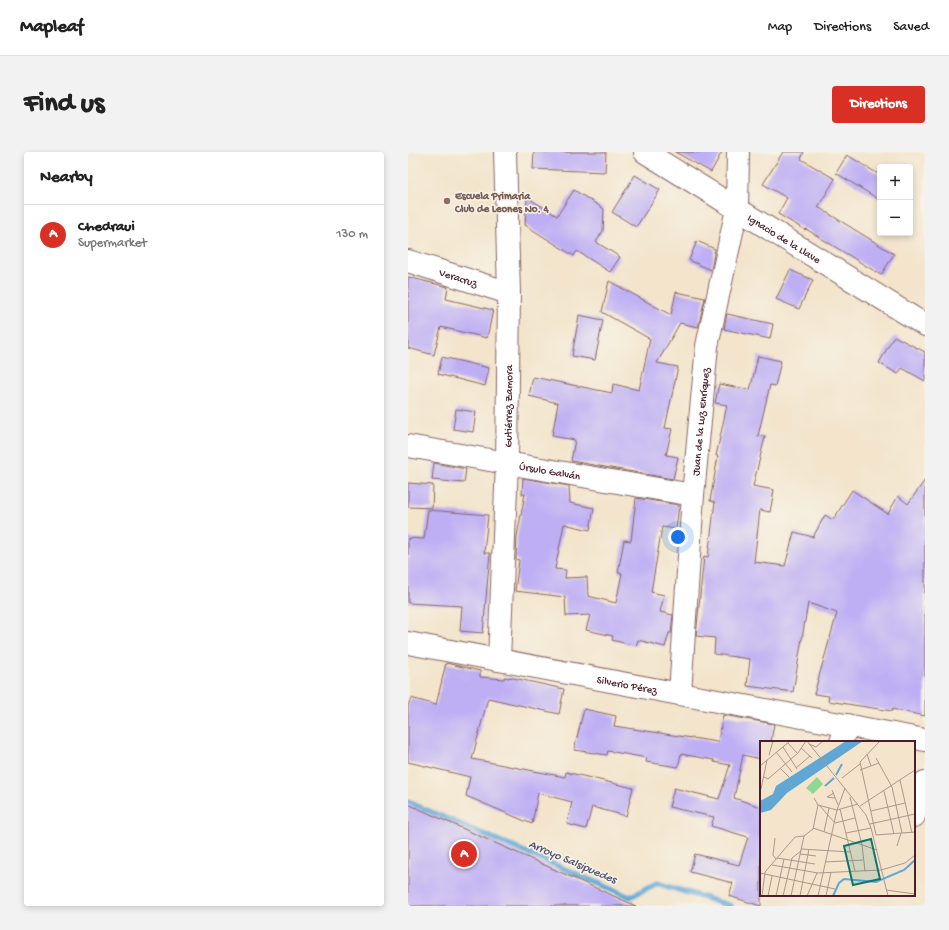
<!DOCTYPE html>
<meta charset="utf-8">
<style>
:root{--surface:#fff;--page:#f2f2f2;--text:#222;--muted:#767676;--line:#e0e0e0;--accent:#d93025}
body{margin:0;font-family:"Gochi Hand",sans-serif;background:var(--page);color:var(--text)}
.controls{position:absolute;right:12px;top:12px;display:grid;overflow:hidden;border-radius:4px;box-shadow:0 2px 6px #0003}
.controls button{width:36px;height:36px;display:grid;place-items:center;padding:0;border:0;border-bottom:1px solid var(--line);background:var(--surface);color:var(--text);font:20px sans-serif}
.you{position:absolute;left:270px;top:385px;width:14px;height:14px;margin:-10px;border:3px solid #fff;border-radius:50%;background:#1a73e8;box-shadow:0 0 0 6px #1a73e833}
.badge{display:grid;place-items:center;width:26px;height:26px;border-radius:50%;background:var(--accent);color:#fff;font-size:13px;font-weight:700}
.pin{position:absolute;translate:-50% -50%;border:2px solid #fff;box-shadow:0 1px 4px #0006}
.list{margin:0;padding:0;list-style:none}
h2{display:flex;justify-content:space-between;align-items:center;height:52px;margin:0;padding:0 16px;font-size:17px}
h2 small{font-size:13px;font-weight:400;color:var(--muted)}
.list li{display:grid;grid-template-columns:26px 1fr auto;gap:12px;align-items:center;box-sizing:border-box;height:60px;padding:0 16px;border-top:1px solid var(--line)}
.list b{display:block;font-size:15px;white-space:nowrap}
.list p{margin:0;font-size:13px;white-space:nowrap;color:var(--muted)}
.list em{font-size:13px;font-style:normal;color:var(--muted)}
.map{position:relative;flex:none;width:517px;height:754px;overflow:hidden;border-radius:4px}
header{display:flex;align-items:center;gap:24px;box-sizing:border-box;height:56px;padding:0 20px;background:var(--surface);border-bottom:1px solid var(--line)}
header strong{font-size:19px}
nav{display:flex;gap:22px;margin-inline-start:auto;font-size:14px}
.intro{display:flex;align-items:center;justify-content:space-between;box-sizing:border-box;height:96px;padding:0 24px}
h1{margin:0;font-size:28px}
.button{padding:10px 18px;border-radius:4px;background:var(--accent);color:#fff;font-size:14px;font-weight:700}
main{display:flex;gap:24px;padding:0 24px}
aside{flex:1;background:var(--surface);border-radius:4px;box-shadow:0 2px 6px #0003}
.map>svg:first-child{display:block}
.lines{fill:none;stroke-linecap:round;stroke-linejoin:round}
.stream{stroke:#60a7d6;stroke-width:5.5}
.building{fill:#beaff4}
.minor-casing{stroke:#856463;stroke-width:24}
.minor{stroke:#fff;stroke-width:22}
.education-dot{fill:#8d6e63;stroke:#f7f3e8;stroke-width:1.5}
.labels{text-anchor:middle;stroke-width:3;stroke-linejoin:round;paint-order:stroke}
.education-label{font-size:11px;font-weight:bold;fill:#785e54;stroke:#f7f3e8;text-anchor:start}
.street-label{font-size:11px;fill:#4a1f2b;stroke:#f7f3e8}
.water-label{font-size:12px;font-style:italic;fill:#53556f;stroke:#f7f3e8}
.inset-river{fill:none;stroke:#60a7d6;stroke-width:2}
.inset-road{fill:none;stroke:#af958b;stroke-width:1}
.view{fill:#0f766e;fill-opacity:0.15;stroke:#0f766e;stroke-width:2}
.inset-edge{fill:none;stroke:#4a1f2b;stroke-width:2}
</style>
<header>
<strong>Mapleaf</strong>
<nav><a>Map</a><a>Directions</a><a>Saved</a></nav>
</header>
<div class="intro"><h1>Find us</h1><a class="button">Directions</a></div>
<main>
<aside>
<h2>Nearby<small></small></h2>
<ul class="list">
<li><span class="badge">A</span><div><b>Chedraui</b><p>Supermarket</p></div><em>130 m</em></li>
</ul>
</aside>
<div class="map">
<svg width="517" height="754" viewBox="0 0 517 754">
<rect width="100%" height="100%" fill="#f7f3e8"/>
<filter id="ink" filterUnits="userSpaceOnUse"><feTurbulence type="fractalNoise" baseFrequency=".025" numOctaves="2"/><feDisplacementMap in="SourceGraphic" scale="8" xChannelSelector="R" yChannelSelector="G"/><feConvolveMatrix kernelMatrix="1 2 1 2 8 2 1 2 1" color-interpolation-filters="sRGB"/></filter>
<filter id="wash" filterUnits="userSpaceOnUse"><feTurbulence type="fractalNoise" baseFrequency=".012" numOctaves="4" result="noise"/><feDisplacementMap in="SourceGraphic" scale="16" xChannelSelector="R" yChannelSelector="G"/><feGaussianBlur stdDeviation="0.9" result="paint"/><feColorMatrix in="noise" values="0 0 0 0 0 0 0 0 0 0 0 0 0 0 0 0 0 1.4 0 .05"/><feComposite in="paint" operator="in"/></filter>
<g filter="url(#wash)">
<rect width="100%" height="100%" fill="#f3e4cb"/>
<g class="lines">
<path class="stream" d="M0 650 222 745 249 731 323 754"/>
</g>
<g id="blocks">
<g class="building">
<path d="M126 0H198L197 20 125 17Z"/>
<path d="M267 0H314L303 20Z"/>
<path d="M375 0H396L393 7 427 27 410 55 486 102 473 123 398 77 397 78 370 62 379 46 355 32Z"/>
<path d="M439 3 472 23V48L428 21Z"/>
<path d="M227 23 252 38 228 75 204 60Z"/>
<path d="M166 38 196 57 195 79 188 90 212 105 202 120 169 99 166 104 117 73 119 45 149 64Z"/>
<path d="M289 89 307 97 303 118 281 108Z"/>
<path d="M382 118 405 128 391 157 368 147Z"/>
<path d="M0 125 40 135 38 147 85 158 79 186 33 175 26 203 0 196Z"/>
<path d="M201 129 263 163 268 140 297 146 290 175 272 171 249 211 270 215 257 276 264 277 258 303 270 305 265 327 163 309 167 288 144 284 150 251 121 244 125 225 204 241 205 232 231 238 242 187 194 160Z"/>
<path d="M319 162 365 172 362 187 316 177Z"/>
<path d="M171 163 195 168 187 208 164 204Z"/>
<path d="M486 184 517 200V229L494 216 490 222 471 211Z"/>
<path d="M350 204 373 209 367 234 362 233 350 284 357 285 345 334 366 338 362 360 352 358 346 410 377 414 386 380 405 385 417 363 425 368 444 338 480 362 490 344 500 352 517 328V564L484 557V559L420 549 421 544 406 542 429 461 400 451 385 540 339 534 342 507 306 502 307 486 288 484 296 404 300 405 307 350 302 349 310 304H308L319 253 307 251 311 232 342 238Z"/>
<path d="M34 205 81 216 77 234 30 222Z"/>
<path d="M48 257 68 260 65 280 45 277Z"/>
<path d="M26 311 58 317 56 331 24 328Z"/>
<path d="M115 326 161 334 162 351 186 356 182 378 156 372 147 417 158 418 157 426 179 425 180 444 208 451 214 421H210L216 388 223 389 228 346 271 353 268 377 254 375 243 440 256 443 252 460 265 463 263 481H261L257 495 230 488 228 494 204 488 205 484 178 478 182 463 158 464 157 445 107 439 111 408 108 407 109 384 117 342H114Z"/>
<path d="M0 331 25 333 24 356 0 355Z"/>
<path d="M20 358 80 363 76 401H82L75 481 52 479 54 454 0 451V386L16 387Z"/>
<path d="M38 511 72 519V525L96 527V525L101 526V525L156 537 151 562 80 546 64 607 157 625 158 620 225 636 218 664 184 655 178 677 159 672 164 650 130 641 124 672 58 644 62 625 0 610V554L3 546 28 553Z"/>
<path d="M176 557 208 564 206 574 310 590 315 563 366 572 363 590H353V607L335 603 326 646 353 655V754L321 744 325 731 282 720 287 702 331 713 340 685 303 674 306 665 261 655 266 636 311 647 322 613 306 610V608L273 602 270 615 238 610 239 606 200 599 199 603 166 598Z"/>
<path d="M0 652 228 754H0Z"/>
</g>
</g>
</g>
<g filter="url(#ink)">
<use href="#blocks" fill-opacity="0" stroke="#856463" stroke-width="1"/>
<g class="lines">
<g class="minor-casing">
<g id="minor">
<path id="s1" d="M237 0 517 173"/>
<path id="s2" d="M0 109 101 141"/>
<path id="s3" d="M0 294 285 343"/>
<path id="s4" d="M0 491 517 588"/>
<path id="s5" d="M91 508 99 311 101 141 97 0"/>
<path id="s6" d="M272 542 285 343 299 194 329 57 330 0"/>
<path d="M433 590 439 573"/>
<path d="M506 664 517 630"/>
</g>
</g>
<use href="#minor" class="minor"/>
</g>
</g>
<circle class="education-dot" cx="39" cy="49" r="4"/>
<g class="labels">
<g class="education-label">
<text x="47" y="47">Escuela Primaria<tspan x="47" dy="13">Club de Leones No. 4</tspan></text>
</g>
<g class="street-label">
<text dy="4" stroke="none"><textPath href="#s1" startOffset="164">Ignacio de la Llave</textPath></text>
<text dy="4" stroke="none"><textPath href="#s2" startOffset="53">Veracruz</textPath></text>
<text dy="4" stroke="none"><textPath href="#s5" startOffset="254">Gutiérrez Zamora</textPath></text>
<text dy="4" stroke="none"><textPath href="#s6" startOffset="273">Juan de la Luz Enríquez</textPath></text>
<text dy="4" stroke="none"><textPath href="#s3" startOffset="144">Úrsulo Galván</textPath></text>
<text dy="4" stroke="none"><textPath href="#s4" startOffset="223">Silverio Pérez</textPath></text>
</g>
<g class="water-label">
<text transform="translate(165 709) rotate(23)" y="4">Arroyo Salsipuedes</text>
</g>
</g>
<g transform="translate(352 589)">
<rect width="155" height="155" fill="#f3e4cb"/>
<path d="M57 36 63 43 53 53 46 47Z" fill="#8fd792"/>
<path d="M86 0H103L27 52 11 69 0 72V60L13 53 16 45Z" fill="#60a7d6"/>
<path class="inset-river" d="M76 34 82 23M65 45 74 37M73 155 79 142 84 138 116 141 144 129 155 119"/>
<path class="inset-road" d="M47 0 106 74 111 87 128 155M120 0 100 21 116 94 155 91M28 2 37 12M49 3 56 6 63 0M23 6 37 28M41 7 52 17M16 11 32 31M107 13 111 25M9 14 13 0M116 17 132 46 142 92M0 25 30 0M20 27 29 36M36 27 50 15M100 29 119 22M4 36 8 38 38 12 46 0M82 37 100 23M140 39 152 92M1 48 7 19M72 49 78 64M124 50 134 93M74 52 67 56 75 57M90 56 102 104 105 130M58 64 77 69 98 63M60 65 74 81M100 65 155 29M80 68 95 130M111 70 145 62M75 82 95 77M110 83 155 73M53 87 117 109M64 91 69 67M86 92 111 87M15 97 13 114 16 118M137 105 141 92M41 108 91 111M40 113 56 115M17 117 55 123M65 121 103 119M12 124 58 132 121 129 145 122 155 114M0 132 75 148M126 149 155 153M2 155 5 131 35 96 44 95 53 88 58 64 54 57M8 155 12 135M16 155 24 118M23 155 32 117 41 110M31 155 44 95M40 155 49 108M47 155 57 132M58 155 77 69 85 47M66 155 71 131"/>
<path class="view" d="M111 98 120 138 93 144 84 105Z"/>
<rect width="155" height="155" class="inset-edge"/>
</g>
</svg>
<div class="controls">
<button>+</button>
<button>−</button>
</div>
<div class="you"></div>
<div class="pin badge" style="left:56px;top:702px">A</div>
</div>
</main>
